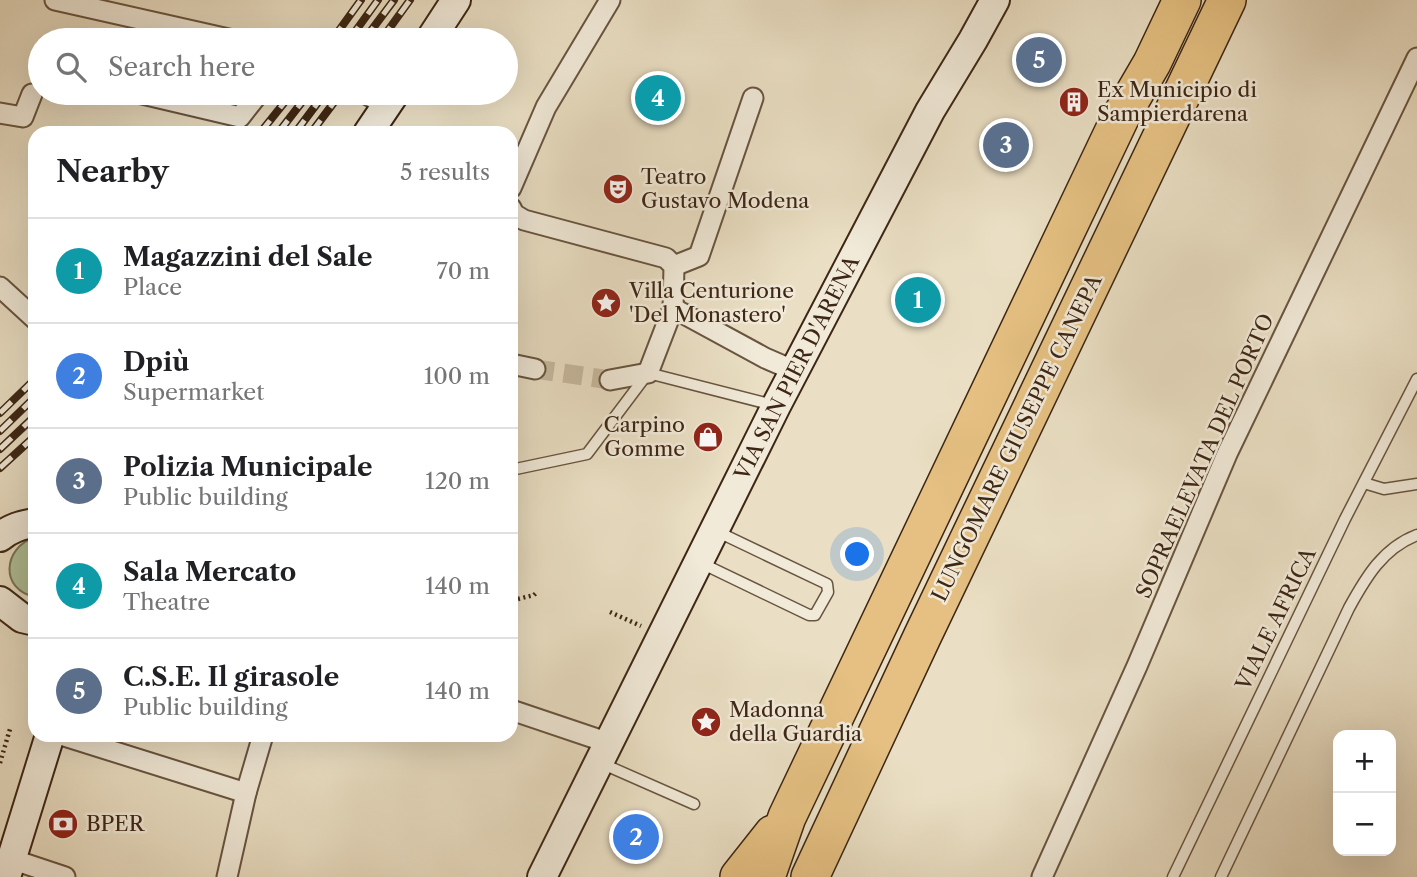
<!DOCTYPE html>
<meta charset="utf-8">
<style>
:root{--surface:#fff;--page:#f2f2f2;--text:#202124;--muted:#757577;--line:#e0e0e0;--accent:#8f2418}
body{margin:0;font-family:"Libre Caslon Text",serif;background:var(--page);color:var(--text)}
.controls{position:absolute;right:21px;bottom:21px;display:grid;overflow:hidden;border-radius:14px;box-shadow:0 7px 28px #0002}
.controls button{width:63px;height:63px;display:grid;place-items:center;padding:0;border:0;border-bottom:2px solid var(--line);background:var(--surface);color:var(--text);font:35px sans-serif}
.you{position:absolute;left:858px;top:555px;width:24px;height:24px;margin:-18px;border:5px solid #fff;border-radius:50%;background:#1a73e8;box-shadow:0 0 0 10px #1a73e833}
.badge{display:grid;place-items:center;width:46px;height:46px;border-radius:50%;background:var(--accent);color:#fff;font-size:23px;font-weight:700}
.pin{position:absolute;translate:-50% -50%;border:4px solid #fff;box-shadow:0 2px 7px #0006}
.list{margin:0;padding:0;list-style:none}
h2{display:flex;justify-content:space-between;align-items:center;height:91px;margin:0;padding:0 28px;font-size:30px}
h2 small{font-size:23px;font-weight:400;color:var(--muted)}
.list li{display:grid;grid-template-columns:46px 1fr auto;gap:21px;align-items:center;box-sizing:border-box;height:105px;padding:0 28px;border-top:2px solid var(--line)}
.list b{display:block;font-size:26px;white-space:nowrap}
.list p{margin:0;font-size:23px;white-space:nowrap;color:var(--muted)}
.list em{font-size:23px;font-style:normal;color:var(--muted)}
.icon{flex:none;width:38px;height:38px;fill:none;stroke:currentColor;stroke-width:2;stroke-linecap:round;stroke-linejoin:round}
.map{position:relative;flex:none;width:1417px;height:877px;overflow:hidden}
.search{position:absolute;background:var(--surface);box-shadow:0 7px 28px #0002;left:28px;top:28px;width:490px;height:77px;display:flex;align-items:center;gap:18px;box-sizing:border-box;padding:0 24px;border-radius:38px;color:var(--muted);font-size:26px}
.panel{position:absolute;background:var(--surface);box-shadow:0 7px 28px #0002;left:28px;top:126px;width:490px;height:616px;border-radius:21px}
.map>svg:first-child{display:block}
.green{fill:#b1c399;stroke:#777456;stroke-width:2}
.lines{fill:none;stroke-linecap:round;stroke-linejoin:round}
.street-tunnel{stroke:#c7baa1;stroke-width:19;stroke-dasharray:19 10;stroke-linecap:butt}
.lane-casing{stroke:#685440;stroke-width:13}
.street-casing{stroke:#685440;stroke-width:23}
.secondary-casing{stroke:#3d2614;stroke-width:32}
.highway-casing{stroke:#3d2614;stroke-width:40}
.path{stroke:#3d2614;stroke-width:4.5;stroke-dasharray:2 3.5;stroke-linecap:butt}
.lane{stroke:#f1ead9;stroke-width:10}
.street{stroke:#f1ead9;stroke-width:19}
.secondary{stroke:#f1ead9;stroke-width:28}
.highway{stroke:#e5c082;stroke-width:37}
.rail-casing{stroke:#3d2614;stroke-width:8}
.rail{stroke:#f1ead9;stroke-width:5;stroke-dasharray:16;stroke-linecap:butt}
.labels{text-anchor:middle;stroke-width:5;stroke-linejoin:round;paint-order:stroke}
.poi-label{font-size:21px;fill:#3d2614;stroke:#f1ead9;text-anchor:start}
.street-label{font-size:21px;fill:#3d2614;stroke:#f1ead9}
</style>
<div class="map">
<svg width="1417" height="877" viewBox="0 0 1417 877">
<rect width="100%" height="100%" fill="#eadfc4"/>
<filter id="stains"><feTurbulence type="fractalNoise" baseFrequency=".00286" numOctaves="4"/><feColorMatrix values="0 0 0 0 .2 0 0 0 0 .09 0 0 0 0 .02 0 0 0 .5 -.17"/></filter>
<radialGradient id="worn" r=".72"><stop offset=".6" stop-color="#630" stop-opacity="0"/><stop offset="1" stop-color="#630" stop-opacity=".3"/></radialGradient>
<path class="green" d="M35 537V597C0 590 2 548 35 537Z"/>
<g class="lines">
<path class="street-tunnel" d="M535 369 610 380"/>
<g class="lane-casing">
<g id="lane">
<path d="M511 470 587 454 648 373 773 405"/>
<path d="M1364 483 1384 489 1417 484"/>
<path d="M701 563 809 615H815L828 592 827 584 716 531"/>
<path d="M603 764 694 804"/>
<path d="M1173 877 1345 519 1417 379"/>
<path d="M1221 877 1349 608C1366 577 1383 548 1417 535"/>
</g>
</g>
<g class="street-casing">
<g id="street">
<path d="M55 0 233 40"/>
<path d="M138 93 240 117 259 93"/>
<path d="M364 93 386 105"/>
<path d="M0 113 23 117 32 94"/>
<path d="M511 188 546 107 610 0"/>
<path d="M511 208 514 214 524 220 666 258 674 266 673 308 648 373 610 380"/>
<path d="M674 266 699 256 753 98"/>
<path d="M0 287 35 319"/>
<path d="M673 308 765 358 795 371"/>
<path d="M511 364 535 369"/>
<path d="M511 710 609 743"/>
<path d="M61 735 246 793"/>
<path d="M11 859 65 877"/>
<path d="M227 877 246 793 263 735"/>
<path d="M1042 877 1137 666 1227 454 1417 58"/>
</g>
</g>
<g class="secondary-casing">
<g id="secondary">
<path d="M430 40 456 0"/>
<path d="M368 133 395 93"/>
<path d="M0 537C11 528 21 525 35 523"/>
<path d="M0 601 22 618 35 621"/>
<path d="M6 877 50 735"/>
<path d="M542 877 776 406 930 111 973 40 995 0"/>
</g>
</g>
<g class="highway-casing">
<g id="highway">
<path d="M739 877 773 834"/>
<path d="M766 877 787 817 1120 118 1152 63 1182 0"/>
<path d="M810 877 922 637 1227 0"/>
</g>
</g>
<g class="path">
<path d="M518 599 534 595 536 593"/>
<path d="M610 612 641 626"/>
<path d="M0 763 10 729"/>
</g>
<use href="#lane" class="lane"/>
<use href="#street" class="street"/>
<use href="#secondary" class="secondary"/>
<use href="#highway" class="highway"/>
<g class="rail-casing">
<g id="rail">
<path d="M332 40 361 0"/>
<path d="M349 40 378 0"/>
<path d="M364 40 394 0"/>
<path d="M381 40 410 0"/>
<path d="M260 133 292 93"/>
<path d="M278 133 309 93"/>
<path d="M295 133 325 93"/>
<path d="M311 133 341 93"/>
<path d="M0 413 35 379"/>
<path d="M0 431 35 397"/>
<path d="M0 449 35 416"/>
<path d="M0 468 35 436"/>
</g>
</g>
<use href="#rail" class="rail"/>
</g>
<defs>
<g id="building-disc" transform="scale(1.575)"><circle r="9.5" fill="#8f2418" stroke="#f1ead9"/><path d="M-4-6H4V6H1V3H-1V6H-4ZM-2.5-4.3h1.7v1.8h-1.7ZM.8-4.3h1.7v1.8H.8ZM-2.5-1h1.7V.8h-1.7ZM.8-1h1.7V.8H.8Z" fill="#fff"/></g>
<g id="theatre-disc" transform="scale(1.575)"><circle r="9.5" fill="#8f2418" stroke="#f1ead9"/><path d="M-5-5.5Q0-4 5-5.5V0Q5 5 0 6Q-5 5-5 0ZM-3.3-2.5H-1v1.5H-3.3ZM1-2.5H3.3v1.5H1ZM-2.8 1Q0 5.5 2.8 1Z" fill="#fff"/></g>
<g id="sight-disc" transform="scale(1.575)"><circle r="9.5" fill="#8f2418" stroke="#f1ead9"/><path d="M0-6L1.8-2.2L6-1.7L2.9 1.2L3.7 5.4L0 3.3L-3.7 5.4L-2.9 1.2L-6-1.7L-1.8-2.2Z" fill="#fff"/></g>
<g id="shop-disc" transform="scale(1.575)"><circle r="9.5" fill="#8f2418" stroke="#f1ead9"/><path d="M-5-2.5h2.3a2.7 3.5 0 0 1 5.4 0H5L5.5 6h-11ZM-1.5-2.5h3a1.5 2.3 0 0 0-3 0Z" fill="#fff"/></g>
<g id="bank-disc" transform="scale(1.575)"><circle r="9.5" fill="#8f2418" stroke="#f1ead9"/><path d="M-6-4H6V4H-6ZM0-2.3a2.3 2.3 0 1 0 0 4.6a2.3 2.3 0 1 0 0-4.6Z" fill="#fff"/></g>
</defs>
<g fill-rule="evenodd">
<use href="#building-disc" x="1074" y="102"/>
<use href="#theatre-disc" x="618" y="189"/>
<use href="#sight-disc" x="606" y="303"/>
<use href="#shop-disc" x="708" y="437"/>
<use href="#sight-disc" x="706" y="722"/>
<use href="#bank-disc" x="63" y="824"/>
</g>
<g class="labels">
<g class="poi-label">
<text x="1097" y="97">Ex Municipio di<tspan x="1097" dy="24">Sampierdarena</tspan></text>
<text x="641" y="184">Teatro<tspan x="641" dy="24">Gustavo Modena</tspan></text>
<text x="629" y="298">Villa Centurione<tspan x="629" dy="24">'Del Monastero'</tspan></text>
<text x="685" y="432" text-anchor="end">Carpino<tspan x="685" dy="24">Gomme</tspan></text>
<text x="729" y="717">Madonna<tspan x="729" dy="24">della Guardia</tspan></text>
<text x="86" y="831">BPER</text>
</g>
<g class="street-label">
<text transform="translate(797 368) rotate(-63)" y="7">VIA SAN PIER D'ARENA</text>
<text transform="translate(1017 438) rotate(-64)" y="7">LUNGOMARE GIUSEPPE CANEPA</text>
<text transform="translate(1205 456) rotate(-66)" y="7">SOPRAELEVATA DEL PORTO</text>
<text transform="translate(1276 619) rotate(-64)" y="7">VIALE AFRICA</text>
</g>
</g>
<rect width="100%" height="100%" filter="url(#stains)"/>
<rect width="100%" height="100%" fill="url(#worn)"/>
</svg>
<div class="controls">
<button>+</button>
<button>−</button>
</div>
<div class="you"></div>
<div class="pin badge" style="left:918px;top:300px;background:#0f9aa8">1</div>
<div class="pin badge" style="left:636px;top:837px;background:#3f7fe0">2</div>
<div class="pin badge" style="left:1006px;top:145px;background:#5c6f8a">3</div>
<div class="pin badge" style="left:658px;top:98px;background:#0f9aa8">4</div>
<div class="pin badge" style="left:1039px;top:60px;background:#5c6f8a">5</div>
<div class="search"><svg class="icon" aria-label="search" viewBox="0 0 24 24"><circle cx="10" cy="10" r="6"/><path d="M15 15l6 6"/></svg>Search here</div>
<section class="panel">
<h2>Nearby<small>5 results</small></h2>
<ul class="list">
<li><span class="badge" style="background:#0f9aa8">1</span><div><b>Magazzini del Sale</b><p>Place</p></div><em>70 m</em></li>
<li><span class="badge" style="background:#3f7fe0">2</span><div><b>Dpiù</b><p>Supermarket</p></div><em>100 m</em></li>
<li><span class="badge" style="background:#5c6f8a">3</span><div><b>Polizia Municipale</b><p>Public building</p></div><em>120 m</em></li>
<li><span class="badge" style="background:#0f9aa8">4</span><div><b>Sala Mercato</b><p>Theatre</p></div><em>140 m</em></li>
<li><span class="badge" style="background:#5c6f8a">5</span><div><b>C.S.E. Il girasole</b><p>Public building</p></div><em>140 m</em></li>
</ul>
</section>
</div>
